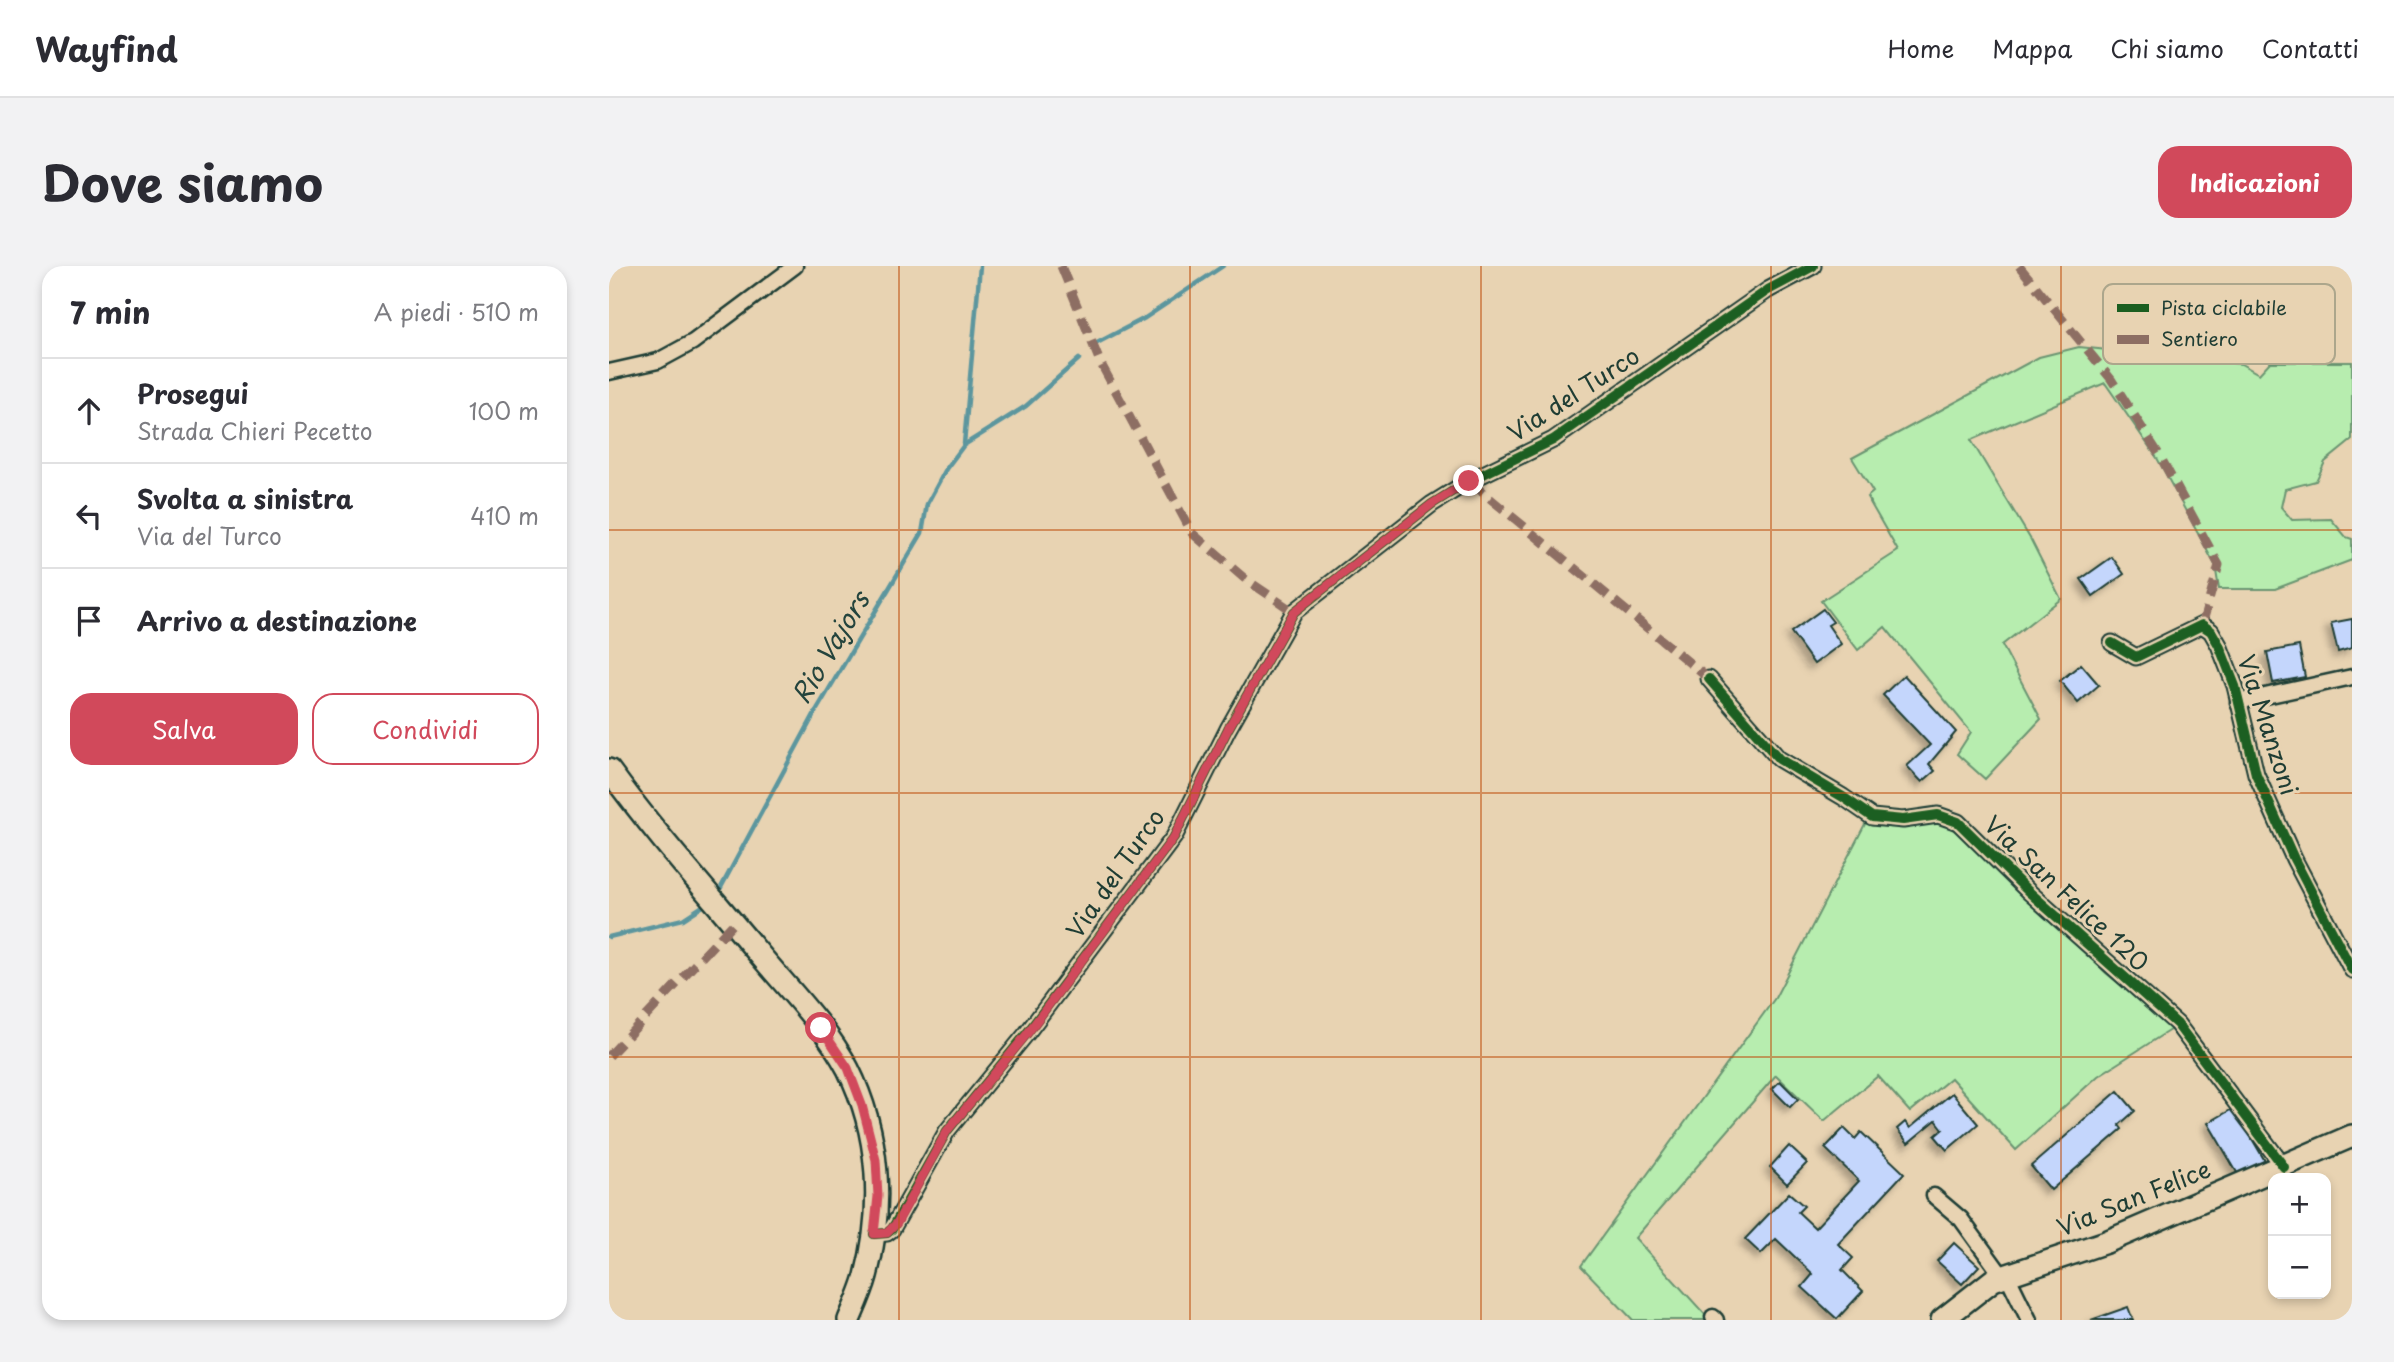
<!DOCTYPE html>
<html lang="it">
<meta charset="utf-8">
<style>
:root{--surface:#fff;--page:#f2f2f3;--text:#2b2b33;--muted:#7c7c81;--line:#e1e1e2;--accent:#d1495b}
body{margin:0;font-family:"Playpen Sans",sans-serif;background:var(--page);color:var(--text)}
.controls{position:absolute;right:21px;bottom:21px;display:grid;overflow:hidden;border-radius:14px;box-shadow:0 4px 10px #0003}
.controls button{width:63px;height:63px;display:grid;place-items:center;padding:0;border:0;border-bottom:2px solid var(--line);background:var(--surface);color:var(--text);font:35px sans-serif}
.stop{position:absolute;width:21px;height:21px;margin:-16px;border:5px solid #d1495b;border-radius:50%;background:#fff}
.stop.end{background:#d1495b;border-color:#fff;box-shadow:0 2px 7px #0008}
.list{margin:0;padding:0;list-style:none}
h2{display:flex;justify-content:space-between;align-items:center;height:91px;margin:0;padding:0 28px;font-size:30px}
h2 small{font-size:23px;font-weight:400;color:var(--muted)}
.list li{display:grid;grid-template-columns:46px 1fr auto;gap:21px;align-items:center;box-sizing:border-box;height:105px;padding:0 28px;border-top:2px solid var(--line)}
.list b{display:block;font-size:26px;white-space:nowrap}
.list p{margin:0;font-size:23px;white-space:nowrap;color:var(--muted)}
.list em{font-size:23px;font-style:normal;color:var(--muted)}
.actions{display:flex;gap:14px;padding:21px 28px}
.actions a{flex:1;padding:16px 0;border:2px solid var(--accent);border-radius:21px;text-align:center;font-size:24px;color:var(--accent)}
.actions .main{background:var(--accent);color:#fff}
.icon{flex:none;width:38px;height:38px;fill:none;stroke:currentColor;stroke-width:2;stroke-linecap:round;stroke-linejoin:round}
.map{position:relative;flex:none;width:1743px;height:1054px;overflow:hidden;border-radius:21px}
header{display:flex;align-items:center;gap:42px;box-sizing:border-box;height:98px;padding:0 35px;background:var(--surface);border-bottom:2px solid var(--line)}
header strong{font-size:33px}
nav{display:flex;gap:38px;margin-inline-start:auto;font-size:24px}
.intro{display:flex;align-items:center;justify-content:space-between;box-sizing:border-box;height:168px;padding:0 42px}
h1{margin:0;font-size:49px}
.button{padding:18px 32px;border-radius:21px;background:var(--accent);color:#fff;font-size:24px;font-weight:700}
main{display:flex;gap:42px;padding:0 42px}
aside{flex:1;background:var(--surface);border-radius:21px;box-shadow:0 4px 10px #0003}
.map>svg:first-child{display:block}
.green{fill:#b7edaf;stroke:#6b9572;stroke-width:2}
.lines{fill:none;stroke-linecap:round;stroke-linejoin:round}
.stream{stroke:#5c969e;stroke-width:4.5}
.building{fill:#c4d6fc;stroke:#1f3d34;stroke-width:2;filter:url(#shadow)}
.street-casing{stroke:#1f3d34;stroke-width:19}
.secondary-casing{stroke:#1f3d34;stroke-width:26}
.street{stroke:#e8d3b2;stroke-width:14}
.secondary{stroke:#e8d3b2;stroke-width:21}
.quiet{stroke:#8d6e63;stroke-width:9;stroke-dasharray:18 9;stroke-linecap:butt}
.cycleway-casing{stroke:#e8d3b2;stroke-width:15}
.cycleway{stroke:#1b5e20;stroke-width:10}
.route{stroke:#d1495b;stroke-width:9}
.grid{fill:none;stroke:#c05314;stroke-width:2;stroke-opacity:0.55}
.labels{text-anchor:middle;stroke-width:6;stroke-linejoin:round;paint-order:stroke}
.street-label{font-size:24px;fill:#1f3d34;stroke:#e8d3b2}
.water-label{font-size:26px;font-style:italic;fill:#24443d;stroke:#e8d3b2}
.key{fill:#e8d3b2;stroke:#aca68c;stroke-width:2}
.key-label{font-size:19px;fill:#1f3d34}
</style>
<header>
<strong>Wayfind</strong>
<nav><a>Home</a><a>Mappa</a><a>Chi siamo</a><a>Contatti</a></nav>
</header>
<div class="intro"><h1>Dove siamo</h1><a class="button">Indicazioni</a></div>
<main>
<aside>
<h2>7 min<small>A piedi · 510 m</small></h2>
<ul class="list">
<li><svg class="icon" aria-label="ahead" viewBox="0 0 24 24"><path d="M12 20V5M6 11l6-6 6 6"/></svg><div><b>Prosegui</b><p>Strada Chieri Pecetto</p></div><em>100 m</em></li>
<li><svg class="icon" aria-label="left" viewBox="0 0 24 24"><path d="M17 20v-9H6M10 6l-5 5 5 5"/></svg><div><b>Svolta a sinistra</b><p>Via del Turco</p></div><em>410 m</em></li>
<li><svg class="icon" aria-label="arrive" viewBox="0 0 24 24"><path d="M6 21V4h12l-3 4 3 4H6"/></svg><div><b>Arrivo a destinazione</b></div></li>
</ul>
<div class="actions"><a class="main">Salva</a><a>Condividi</a></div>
</aside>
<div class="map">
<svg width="1743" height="1054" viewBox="0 0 1743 1054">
<defs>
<filter id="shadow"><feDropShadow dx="-5" dy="5" stdDeviation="3.5" flood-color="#0004"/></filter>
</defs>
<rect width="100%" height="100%" fill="#e8d3b2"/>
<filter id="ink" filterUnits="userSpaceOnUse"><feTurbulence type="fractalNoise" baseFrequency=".0143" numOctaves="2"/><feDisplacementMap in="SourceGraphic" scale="14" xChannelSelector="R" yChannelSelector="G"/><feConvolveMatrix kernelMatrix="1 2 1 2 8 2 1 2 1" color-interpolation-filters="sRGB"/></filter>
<g filter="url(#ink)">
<g class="green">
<path d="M1470 81 1632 98 1650 108 1661 96H1743V174L1716 196 1707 215 1676 223 1672 241 1683 254 1722 253 1737 271 1743 273V294L1666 323H1610L1606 299 1548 192 1496 117 1362 174 1422 274 1452 333 1393 379 1432 453 1376 513 1348 488 1362 466 1276 361 1249 384 1212 335 1289 285 1258 231 1264 226 1243 192 1430 91Z"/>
<path d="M1330 555 1348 566 1497 707 1564 762 1489 810 1407 884 1342 812 1301 846 1269 810 1215 855 1167 809 1026 972 1101 1054H1024L972 1000 1166 732 1257 556 1288 561Z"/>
</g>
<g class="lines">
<g class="stream">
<path d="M488 77 536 52 614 0"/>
<path d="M355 178 371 0"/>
<path d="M109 627 207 445 313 267 318 238 337 203 355 179 417 140 470 93"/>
<path d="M0 671 74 653 100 636"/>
</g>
</g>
<g class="building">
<path d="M1503 291 1515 308 1484 330 1472 313Z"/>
<path d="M1214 343 1224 356 1219 359 1232 378 1205 398 1182 366Z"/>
<path d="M1743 353V382L1729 386 1722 357Z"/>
<path d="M1690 380 1696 411 1664 417 1658 386Z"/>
<path d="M1472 398 1490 419 1469 437 1451 415Z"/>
<path d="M1295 409 1347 466 1320 498 1326 505 1313 516 1298 500 1321 479 1274 429Z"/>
<path d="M1171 815 1189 833 1181 841 1163 823Z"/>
<path d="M1509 825 1526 845 1510 859 1513 863 1442 924 1422 900Z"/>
<path d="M1343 827 1369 858 1338 884 1326 870 1334 863 1327 854 1299 877 1288 863 1296 856 1301 862Z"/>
<path d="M1625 842 1656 895 1630 910 1599 857Z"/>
<path d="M1235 862 1246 873 1252 866 1295 907 1229 978 1244 992 1233 1004 1254 1025 1228 1053 1193 1021 1204 1008 1167 973 1152 988 1136 973 1180 927 1195 940 1189 946 1206 962 1250 915 1216 882Z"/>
<path d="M1180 880 1198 897 1178 918 1161 901Z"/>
<path d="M1345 977 1370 1000 1353 1018 1328 995Z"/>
<path d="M1519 1041 1524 1054H1482Z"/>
</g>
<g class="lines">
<g class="street-casing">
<g id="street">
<path d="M0 106 49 95 84 76 186 0"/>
<path d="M1503 377 1527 391 1593 359 1602 365 1610 379 1626 420 1647 508 1685 593 1743 704"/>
<path d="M1100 413 1170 493 1234 531 1263 551 1294 554 1329 549 1349 556 1419 625 1568 758 1675 901"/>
<path d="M1629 436 1743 411"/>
<path d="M1325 930 1352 953 1394 1011"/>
<path d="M265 968 278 967 283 963 338 865 418 767 565 571 619 463 685 346 823 238 860 215 944 174 1159 24 1204 0"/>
<path d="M1398 1009 1420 1054"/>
<path d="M1104 1051 1107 1054"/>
</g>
</g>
<g class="secondary-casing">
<g id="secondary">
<path d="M0 504C47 569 100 628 151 689 181 725 217 761 239 803 271 867 275 941 257 1010 253 1025 246 1040 240 1054"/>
<path d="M1333 1054 1384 1014 1497 976 1743 870"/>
</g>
</g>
<use href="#street" class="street"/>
<use href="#secondary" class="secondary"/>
<g class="quiet">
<path d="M452 0 491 96 583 267 635 312 685 346"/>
<path d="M1410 0 1502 113 1551 190 1610 299 1593 359"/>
<path d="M860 215 1100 413"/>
<path d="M0 790 124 658"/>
</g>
<g class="cycleway-casing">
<g id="cycleway">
<path d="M1503 377 1527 391 1593 359 1602 365 1610 379 1626 420 1647 508 1685 593 1743 704"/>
<path d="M1100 413 1170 493 1234 531 1263 551 1294 554 1329 549 1349 556 1419 625 1568 758 1675 901"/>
<path d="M265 968 278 967 283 963 338 865 418 767 565 571 619 463 685 346 823 238 860 215 944 174 1159 24 1204 0"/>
</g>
</g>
<use href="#cycleway" class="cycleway"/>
</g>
</g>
<g class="lines" filter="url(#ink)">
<path class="route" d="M212 762 239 802 253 839 267 894 269 930 265 968 278 967 288 957 338 865 418 768 565 571 619 463 685 346 823 238 860 215"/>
</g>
<path class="grid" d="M290 0V1054M581 0V1054M872 0V1054M1162 0V1054M1452 0V1054M0 264H1743M0 527H1743M0 791H1743"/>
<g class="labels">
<g class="street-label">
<text transform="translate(965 129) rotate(-33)" y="8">Via del Turco</text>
<text transform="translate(1658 459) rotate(72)" y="8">Via Manzoni</text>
<text transform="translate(507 608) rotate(-55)" y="8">Via del Turco</text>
<text transform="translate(1457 628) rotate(43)" y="8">Via San Felice 120</text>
<text transform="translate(1525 933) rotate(-22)" y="8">Via San Felice</text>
</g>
<g class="water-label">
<text transform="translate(222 382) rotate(-59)" y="9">Rio Vajors</text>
</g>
</g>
<rect x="1494" y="18" width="232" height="80" rx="10" class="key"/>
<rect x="1508" y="38" width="32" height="8" fill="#1b5e20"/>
<rect x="1508" y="69" width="32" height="9" fill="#8d6e63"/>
<g class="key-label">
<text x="1552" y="49">Pista ciclabile</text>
<text x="1552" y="80">Sentiero</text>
</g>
</svg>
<div class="controls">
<button>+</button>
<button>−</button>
</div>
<div class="stop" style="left:212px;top:762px"></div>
<div class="stop end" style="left:860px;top:215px"></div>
</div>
</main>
